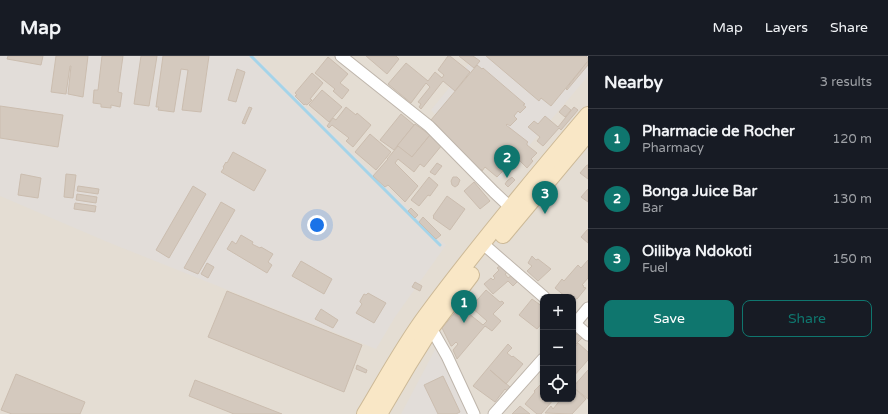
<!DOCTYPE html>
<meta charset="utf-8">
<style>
:root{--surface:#171b24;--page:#242831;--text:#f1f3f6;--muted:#9ea1a6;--line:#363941;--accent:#0f766e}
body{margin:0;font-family:"Varela Round",sans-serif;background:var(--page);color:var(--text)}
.controls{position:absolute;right:12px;bottom:12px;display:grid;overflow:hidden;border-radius:8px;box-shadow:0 1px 3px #0004}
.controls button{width:36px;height:36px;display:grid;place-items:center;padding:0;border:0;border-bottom:1px solid var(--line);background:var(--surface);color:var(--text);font:20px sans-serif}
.you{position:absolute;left:317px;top:169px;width:14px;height:14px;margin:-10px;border:3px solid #fff;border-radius:50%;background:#1a73e8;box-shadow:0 0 0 6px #1a73e833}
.badge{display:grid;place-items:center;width:26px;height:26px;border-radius:50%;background:var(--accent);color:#fff;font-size:13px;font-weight:700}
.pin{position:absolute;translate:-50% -33px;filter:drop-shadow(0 1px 2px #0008)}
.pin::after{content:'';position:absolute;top:21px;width:14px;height:12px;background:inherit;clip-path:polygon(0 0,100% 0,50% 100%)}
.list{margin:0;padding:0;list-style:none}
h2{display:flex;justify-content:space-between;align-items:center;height:52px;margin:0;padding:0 16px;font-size:17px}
h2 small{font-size:13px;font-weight:400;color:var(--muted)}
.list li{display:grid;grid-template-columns:26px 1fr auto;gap:12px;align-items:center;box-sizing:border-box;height:60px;padding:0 16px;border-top:1px solid var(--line)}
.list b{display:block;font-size:15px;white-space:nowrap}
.list p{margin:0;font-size:13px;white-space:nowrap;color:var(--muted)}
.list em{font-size:13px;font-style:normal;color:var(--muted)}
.actions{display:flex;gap:8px;padding:12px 16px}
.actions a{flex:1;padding:9px 0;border:1px solid var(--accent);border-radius:8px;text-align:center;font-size:14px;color:var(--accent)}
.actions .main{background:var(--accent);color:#fff}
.icon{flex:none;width:22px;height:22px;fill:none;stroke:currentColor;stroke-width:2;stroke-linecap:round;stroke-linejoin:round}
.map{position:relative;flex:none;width:588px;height:358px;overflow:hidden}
header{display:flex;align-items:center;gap:24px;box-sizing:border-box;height:56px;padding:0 20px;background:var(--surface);border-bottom:1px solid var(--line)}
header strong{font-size:19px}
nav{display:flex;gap:22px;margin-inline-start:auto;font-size:14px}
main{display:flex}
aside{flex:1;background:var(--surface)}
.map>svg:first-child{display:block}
.residential{fill:#e4ddd3;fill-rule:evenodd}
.industrial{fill:#e2ddd9}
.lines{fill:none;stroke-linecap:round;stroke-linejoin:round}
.stream{stroke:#a5d4e9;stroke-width:3}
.building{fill:#d4c9be;stroke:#cbbdaf}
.street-casing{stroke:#beb5ab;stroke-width:13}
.secondary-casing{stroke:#ccb997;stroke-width:18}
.street{stroke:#fff;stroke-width:11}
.secondary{stroke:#f9e7c6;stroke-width:16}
</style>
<header>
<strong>Map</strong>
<nav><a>Map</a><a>Layers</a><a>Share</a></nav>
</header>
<main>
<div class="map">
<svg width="588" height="358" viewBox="0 0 588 358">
<rect width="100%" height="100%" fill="#f0ece4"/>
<path class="residential" d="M0 0H588V358H0ZM543 241H573V343H543Z"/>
<g class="industrial">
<path d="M0 0H255L302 47 446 189 395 261 376 293 105 185 0 140Z"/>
<path d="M475 0H588V20L500 124 431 54Z"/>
<path d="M437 290 469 358H401Z"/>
</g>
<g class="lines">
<path class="stream" d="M251 0 440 189"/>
</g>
<g class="building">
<path d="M8 0H43L41 9 7 3Z"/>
<path d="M56 0H88L83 41 68 38 71 10H70L66 38 51 36Z"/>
<path d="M102 0H123L118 36 122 37 120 51 111 49V52L101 51V48L93 47 94 34H98Z"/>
<path d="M141 0H157L149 50 134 48Z"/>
<path d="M163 0H209L201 56 182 54 188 14 181 13 174 56 158 54 159 51H156Z"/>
<path d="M366 0H396L399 3 387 18Z"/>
<path d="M448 0H450L470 16 455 35 443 25 421 53 419 51 421 48 418 46 430 31 426 27 411 47 388 28 406 7 428 25 435 16 442 22 444 19 438 14Z"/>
<path d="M459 0H473L480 5 474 12Z"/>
<path d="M486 0H586L588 2V5L551 50 541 42 539 45Z"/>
<path d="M328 1 348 18 340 27 349 34 342 43 333 35 335 33 315 17Z"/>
<path d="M588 5V9L567 34 566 33Z"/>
<path d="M477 9 482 13 483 12 525 48 523 49 526 51 520 57 518 55 514 60 517 63 510 70 507 68 506 69 528 86 527 87V89L537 97 531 103 533 105 527 112 517 102 506 114 505 113 497 121 485 111 482 115 481 113 479 116 436 68H435L431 64Z"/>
<path d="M237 13 245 16 236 46 228 44Z"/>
<path d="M312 17 323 27 310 43 312 44 307 49 305 48 304 49 295 40 297 39 295 37Z"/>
<path d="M322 34 342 51 329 66 309 49Z"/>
<path d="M565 49 571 54 565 61 559 56Z"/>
<path d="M0 50 63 59 58 91 0 82Z"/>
<path d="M249 51 252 52 245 68 242 67Z"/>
<path d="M346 51 356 59 357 57 371 69 353 91 346 85 349 82 332 69 329 72 327 70 333 62 336 64Z"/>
<path d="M574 51 578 54 561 74 559 72 544 89 543 90 537 85 540 81 528 71 534 65 538 68 545 60 558 71Z"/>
<path d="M401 58 414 69 394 94 380 84Z"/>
<path d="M415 68 430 79 412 101 397 90Z"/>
<path d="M370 78 391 96 376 114 355 96Z"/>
<path d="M430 79 442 89 424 111 420 108 414 116 398 103 395 107 418 130 405 146 388 129 385 131 373 120 388 103H387L398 90 412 101Z"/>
<path d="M233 96 266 114 254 135 221 116 224 112 223 111 226 106 227 107Z"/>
<path d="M437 107 442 110 435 119 430 116Z"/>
<path d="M587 109H588V123L580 117Z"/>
<path d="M21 118 41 122 38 142 18 139Z"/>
<path d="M66 118 76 119 73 142 64 141Z"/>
<path d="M429 121 438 129 430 140 428 139 419 150 411 144Z"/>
<path d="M453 121H457L460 124 458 129 455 131 452 129 451 125Z"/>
<path d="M512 121 515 124 508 131 505 128 507 125Z"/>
<path d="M474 126 490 145 480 153 464 135Z"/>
<path d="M78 130 99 133 98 138 77 135Z"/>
<path d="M193 130 206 138 169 202 156 194Z"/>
<path d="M588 133V146L581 141Z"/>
<path d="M77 138 97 141 96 147 76 144Z"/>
<path d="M447 140 465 153 450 174 433 162 434 161 433 160Z"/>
<path d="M221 146 235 154 198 218 184 212Z"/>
<path d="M75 147 96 150 95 156 74 153Z"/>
<path d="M411 152 418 159 415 162 408 155Z"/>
<path d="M423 161 441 179 436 183 419 166Z"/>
<path d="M588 173V187L581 181Z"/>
<path d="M241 179 253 186 252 188 260 192 261 191 273 198 268 206 272 209 267 217 227 193 232 185 236 188Z"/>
<path d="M532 200 536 204 538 203 551 213 538 225 527 215 532 210 528 207Z"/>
<path d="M588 204V222L582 229 584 230 583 231 586 232 577 243 570 238 568 241H566L555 232 562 223 564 225 578 209 581 212Z"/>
<path d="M301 205 332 223 324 238 292 220Z"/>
<path d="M207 207 214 211 208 222 201 218Z"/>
<path d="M502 208 509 215 505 218 508 222 512 219 518 225 513 230 508 225 493 238 484 228 491 222 493 224 495 222 493 220 499 214 497 212Z"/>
<path d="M415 226 422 230 420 235 412 231Z"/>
<path d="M486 234 500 246 502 245 504 247 493 258 501 265 492 275 485 270 457 303 453 294 458 288 456 286 452 290H451L442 272 465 245 464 243 467 241 469 242 466 245 471 249 467 254 469 256 468 257 483 269 487 265 471 251Z"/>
<path d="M227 235 362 289 344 336 208 281Z"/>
<path d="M368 237 386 247 374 267 356 257 362 248 360 246V245L364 238 366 239Z"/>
<path d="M532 243 543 251V266L537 273 519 259Z"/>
<path d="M321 253 338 264 333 272 315 263Z"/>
<path d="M578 277 582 282 576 288 573 285V282Z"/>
<path d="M578 287 588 296V304L573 321V294Z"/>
<path d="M508 288 512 292 507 297 512 301 513 300 523 308 506 328 490 314 510 331 507 335 505 333 495 346 473 330Z"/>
<path d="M357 309 367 314 366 317 356 313Z"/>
<path d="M588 314V343L573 331Z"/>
<path d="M16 318 85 346 80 358H12L1 354Z"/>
<path d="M443 320 460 356 456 358H438L424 329Z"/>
<path d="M543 322V343H554L541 358H537L525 348 535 336 534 335 542 327 540 326Z"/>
<path d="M195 324 282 358H234L189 340Z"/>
<path d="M573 331 586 343 572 358 545 357 551 350 553 353 561 343H573Z"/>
<path d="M520 350 530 358H512Z"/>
</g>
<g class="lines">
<g class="street-casing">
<g id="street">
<path d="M341 0 429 70 494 136 511 152"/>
<path d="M482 187 544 241"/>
<path d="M573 266 588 279"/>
<path d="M573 270 588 252"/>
<path d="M431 272 447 300 474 358"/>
<path d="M494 358 543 303"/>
</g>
</g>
<g class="secondary-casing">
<g id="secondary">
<path d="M503 179 588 77"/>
<path d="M365 358C385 325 403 291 426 260 477 191 532 125 588 59"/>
<path d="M379 358 408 309 431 272 471 219"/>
</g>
</g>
<use href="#street" class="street"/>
<use href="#secondary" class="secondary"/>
</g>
</svg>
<div class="controls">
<button>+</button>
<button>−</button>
<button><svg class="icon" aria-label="locate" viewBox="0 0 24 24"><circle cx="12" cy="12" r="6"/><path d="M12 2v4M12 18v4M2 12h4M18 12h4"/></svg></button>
</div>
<div class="you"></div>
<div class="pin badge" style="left:464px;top:267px">1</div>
<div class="pin badge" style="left:507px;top:122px">2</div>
<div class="pin badge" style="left:545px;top:158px">3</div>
</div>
<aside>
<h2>Nearby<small>3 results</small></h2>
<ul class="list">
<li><span class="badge">1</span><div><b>Pharmacie de Rocher</b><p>Pharmacy</p></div><em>120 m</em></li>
<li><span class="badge">2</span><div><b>Bonga Juice Bar</b><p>Bar</p></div><em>130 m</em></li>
<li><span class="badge">3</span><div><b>Oilibya Ndokoti</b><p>Fuel</p></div><em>150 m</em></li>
</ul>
<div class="actions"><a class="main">Save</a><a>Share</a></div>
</aside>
</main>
